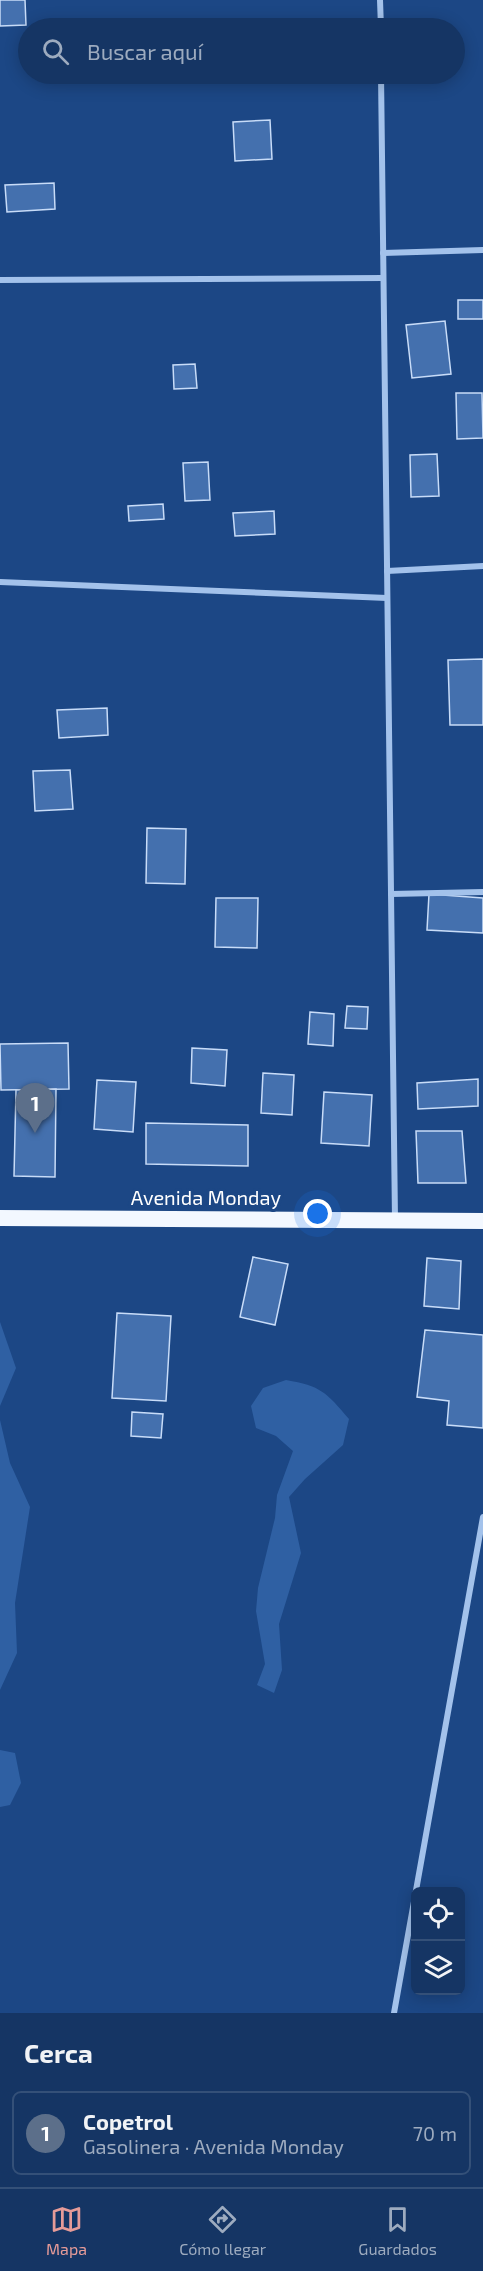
<!DOCTYPE html>
<html lang="es">
<meta charset="utf-8">
<style>
:root{--surface:#153564;--page:#1e3d6a;--text:#f1f3f6;--muted:#9dabbf;--line:#345078;--accent:#e69b98}
body{margin:0;font-family:"Exo 2",sans-serif;background:var(--page);color:var(--text)}
.controls{position:absolute;right:18px;bottom:18px;display:grid;overflow:hidden;border-radius:9px;box-shadow:0 3px 15px #0003}
.controls button{width:54px;height:54px;display:grid;place-items:center;padding:0;border:0;border-bottom:2px solid var(--line);background:var(--surface);color:var(--text);font:30px sans-serif}
.you{position:absolute;left:318px;top:1214px;width:21px;height:21px;margin:-15px;border:4px solid #fff;border-radius:50%;background:#1a73e8;box-shadow:0 0 0 9px #1a73e833}
.badge{display:grid;place-items:center;width:39px;height:39px;border-radius:50%;background:var(--accent);color:#fff;font-size:20px;font-weight:700}
.pin{position:absolute;translate:-50% -50px;filter:drop-shadow(0 2px 3px #0008)}
.pin::after{content:'';position:absolute;top:32px;width:21px;height:18px;background:inherit;clip-path:polygon(0 0,100% 0,50% 100%)}
.list{margin:0;padding:0;list-style:none}
h2{display:flex;justify-content:space-between;align-items:center;height:78px;margin:0;padding:0 24px;font-size:26px}
h2 small{font-size:20px;font-weight:400;color:var(--muted)}
.list li{display:grid;grid-template-columns:39px 1fr auto;gap:18px;align-items:center;box-sizing:border-box;height:84px;margin:0 12px 12px;padding:0 12px;border:2px solid var(--line);border-radius:9px}
.list b{display:block;font-size:22px;white-space:nowrap}
.list p{margin:0;font-size:20px;white-space:nowrap;color:var(--muted)}
.list em{font-size:20px;font-style:normal;color:var(--muted)}
.icon{flex:none;width:33px;height:33px;fill:none;stroke:currentColor;stroke-width:2;stroke-linecap:round;stroke-linejoin:round}
.map{position:relative;flex:none;width:483px;height:2013px;overflow:hidden}
.search{position:absolute;background:var(--surface);box-shadow:0 3px 15px #0003;left:18px;right:18px;top:18px;height:66px;display:flex;align-items:center;gap:15px;box-sizing:border-box;padding:0 21px;border-radius:33px;color:var(--muted);font-size:22px}
.sheet{height:174px;background:var(--surface)}
nav{display:flex;justify-content:space-around;align-items:center;box-sizing:border-box;height:84px;border-top:2px solid var(--line);background:var(--surface);font-size:16px;color:var(--muted)}
nav a{display:grid;justify-items:center;gap:3px}
nav .on{color:var(--accent)}
.map>svg:first-child{display:block}
.green{fill:#2f60a3}
.building{fill:#4470ae;stroke:#c8dcf8;stroke-width:1.5}
.lines{fill:none;stroke-linecap:round;stroke-linejoin:round}
.minor{stroke:#a3c2eb;stroke-width:6}
.trunk{stroke:#f3f8ff;stroke-width:16}
.labels{text-anchor:middle;stroke-width:6;stroke-linejoin:round;paint-order:stroke}
.street-label{font-size:20px;fill:#fff;stroke:#1c4785}
</style>
<div class="map">
<svg width="483" height="2013" viewBox="0 0 483 2013">
<rect width="100%" height="100%" fill="#1c4785"/>
<g class="green">
<path d="M0 1322 16 1368 0 1406Z"/>
<path d="M286 1380C321 1386 326 1392 349 1419L343 1445 305 1479 289 1497 301 1553 279 1624 282 1670 274 1693 257 1685 265 1664 256 1611 258 1588 275 1518 277 1495 293 1451 276 1436 256 1428 251 1406 263 1388Z"/>
<path d="M0 1420 10 1463 30 1507 15 1603 17 1653 0 1690Z"/>
<path d="M0 1750 15 1753 21 1783 10 1805 0 1807Z"/>
</g>
<g class="building">
<path d="M0 0H25L26 25 0 26Z"/>
<path d="M270 120 272 159 235 161 233 122Z"/>
<path d="M54 183 55 209 7 212 5 185Z"/>
<rect x="458" y="300" width="25" height="19"/>
<path d="M445 321 451 374 412 378 406 325Z"/>
<path d="M195 364 197 388 174 389 173 365Z"/>
<path d="M456 393H482L483 438 457 439Z"/>
<path d="M437 454 439 496 411 497 410 455Z"/>
<path d="M208 462 210 500 185 501 183 463Z"/>
<path d="M163 504 164 519 129 521 128 506Z"/>
<path d="M274 511 275 534 235 536 233 513Z"/>
<path d="M483 659V725H450L448 660Z"/>
<path d="M107 708 108 735 59 738 57 710Z"/>
<path d="M70 770 73 809 35 811 33 771Z"/>
<path d="M147 828 186 829 185 884 146 883Z"/>
<path d="M429 894 483 898V933L427 930Z"/>
<path d="M216 898H258L257 948 215 947Z"/>
<path d="M347 1006 368 1007 367 1029 345 1028Z"/>
<path d="M310 1012 334 1014 333 1046 308 1044Z"/>
<path d="M68 1043 69 1089 1 1090 0 1044Z"/>
<path d="M192 1048 227 1050 225 1086 191 1083Z"/>
<path d="M263 1073 294 1075 292 1115 261 1113Z"/>
<path d="M478 1079V1106L418 1109 417 1083Z"/>
<path d="M97 1080 136 1082 133 1132 94 1129Z"/>
<path d="M56 1089 55 1177 14 1176 16 1090Z"/>
<path d="M324 1092 372 1095 369 1146 321 1143Z"/>
<path d="M146 1123 248 1125V1166L146 1164Z"/>
<path d="M416 1131H462L466 1183H418Z"/>
<path d="M253 1257 288 1264 275 1325 240 1317Z"/>
<path d="M427 1258 461 1261 459 1309 424 1306Z"/>
<path d="M117 1313 171 1316 166 1401 112 1398Z"/>
<path d="M425 1330 483 1335V1428L447 1425 449 1401 417 1397Z"/>
<path d="M132 1412 163 1414 161 1438 131 1436Z"/>
</g>
<g class="lines">
<g class="minor">
<path d="M380 0 381 28"/>
<path d="M381 74 395 1220"/>
<path d="M383 253 483 250"/>
<path d="M0 280 383 278"/>
<path d="M387 571 483 566"/>
<path d="M0 582 387 598"/>
<path d="M391 894 483 892"/>
<path d="M394 2013 483 1517"/>
</g>
<path class="trunk" d="M0 1218 483 1221"/>
</g>
<g class="labels">
<g class="street-label">
<text x="206" y="1205">Avenida Monday</text>
</g>
</g>
</svg>
<div class="controls">
<button><svg class="icon" aria-label="locate" viewBox="0 0 24 24"><circle cx="12" cy="12" r="6"/><path d="M12 2v4M12 18v4M2 12h4M18 12h4"/></svg></button>
<button><svg class="icon" aria-label="layers" viewBox="0 0 24 24"><path d="M12 4l9 5-9 5-9-5zM3 14l9 5 9-5"/></svg></button>
</div>
<div class="you"></div>
<div class="pin badge" style="left:35px;top:1133px;background:#5c6f8a">1</div>
<div class="search"><svg class="icon" aria-label="search" viewBox="0 0 24 24"><circle cx="10" cy="10" r="6"/><path d="M15 15l6 6"/></svg>Buscar aquí</div>
</div>
<section class="sheet">
<h2>Cerca<small></small></h2>
<ul class="list">
<li><span class="badge" style="background:#5c6f8a">1</span><div><b>Copetrol</b><p>Gasolinera · Avenida Monday</p></div><em>70 m</em></li>
</ul>
</section>
<nav>
<a class="on"><svg class="icon" aria-label="map" viewBox="0 0 24 24"><path d="M3 6l6-2 6 2 6-2v14l-6 2-6-2-6 2zM9 4v14M15 6v14"/></svg>Mapa</a>
<a><svg class="icon" aria-label="directions" viewBox="0 0 24 24"><path d="M12 3l9 9-9 9-9-9zM9 14v-3h6M13 9l2 2-2 2"/></svg>Cómo llegar</a>
<a><svg class="icon" aria-label="saved" viewBox="0 0 24 24"><path d="M7 4h10v16l-5-4-5 4z"/></svg>Guardados</a>
</nav>
